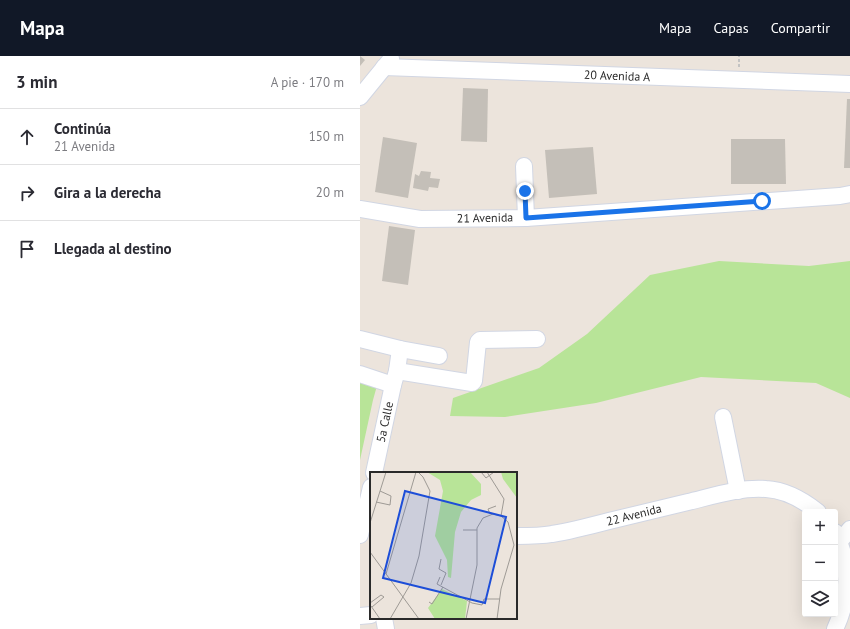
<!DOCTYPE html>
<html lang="es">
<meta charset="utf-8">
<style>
:root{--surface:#fff;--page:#f2f2f3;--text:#2b2b33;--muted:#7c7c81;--line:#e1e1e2;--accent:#111827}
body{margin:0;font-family:"PT Sans",sans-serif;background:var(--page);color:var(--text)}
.controls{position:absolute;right:12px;bottom:12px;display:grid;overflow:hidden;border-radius:4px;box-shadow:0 4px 16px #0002}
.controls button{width:36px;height:36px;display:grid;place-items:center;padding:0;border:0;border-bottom:1px solid var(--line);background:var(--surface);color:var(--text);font:20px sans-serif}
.stop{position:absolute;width:12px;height:12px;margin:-9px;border:3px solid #1a73e8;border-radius:50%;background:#fff}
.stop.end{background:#1a73e8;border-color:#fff;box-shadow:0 1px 4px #0008}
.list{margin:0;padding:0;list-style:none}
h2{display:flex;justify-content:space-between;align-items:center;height:52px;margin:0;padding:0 16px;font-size:17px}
h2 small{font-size:13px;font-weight:400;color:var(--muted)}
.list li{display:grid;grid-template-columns:26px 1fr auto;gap:12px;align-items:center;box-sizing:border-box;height:56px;padding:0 16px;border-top:1px solid var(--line)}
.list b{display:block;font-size:15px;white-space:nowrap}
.list p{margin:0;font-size:13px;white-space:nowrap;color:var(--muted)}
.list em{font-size:13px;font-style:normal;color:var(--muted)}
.icon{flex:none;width:22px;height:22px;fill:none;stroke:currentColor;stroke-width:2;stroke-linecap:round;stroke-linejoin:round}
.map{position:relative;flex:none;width:490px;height:573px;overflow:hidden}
header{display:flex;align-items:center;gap:24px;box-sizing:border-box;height:56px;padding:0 20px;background:var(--accent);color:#fff}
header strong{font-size:19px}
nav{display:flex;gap:22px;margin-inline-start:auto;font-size:14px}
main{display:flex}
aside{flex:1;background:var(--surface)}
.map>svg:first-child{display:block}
.green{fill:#b8e498}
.building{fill:#c4bfb8}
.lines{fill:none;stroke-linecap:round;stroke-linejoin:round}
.minor-casing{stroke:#d1d6e3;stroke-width:18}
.path{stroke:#c3c3c3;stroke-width:2;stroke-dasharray:3 2;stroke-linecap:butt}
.minor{stroke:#fff;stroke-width:16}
.route{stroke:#1a73e8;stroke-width:5}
.labels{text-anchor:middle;stroke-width:3;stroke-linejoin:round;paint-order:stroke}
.street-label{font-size:12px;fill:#2a2a2a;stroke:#fff}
.inset-road{fill:none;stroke:#9e9a95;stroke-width:1}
.view{fill:#1d4ed8;fill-opacity:0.15;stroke:#1d4ed8;stroke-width:2}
.inset-edge{fill:none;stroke:#2a2a2a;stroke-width:2}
</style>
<header>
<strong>Mapa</strong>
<nav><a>Mapa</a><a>Capas</a><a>Compartir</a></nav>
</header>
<main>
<aside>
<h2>3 min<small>A pie · 170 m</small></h2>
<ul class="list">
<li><svg class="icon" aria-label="ahead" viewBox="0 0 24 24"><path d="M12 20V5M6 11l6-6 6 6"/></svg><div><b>Continúa</b><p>21 Avenida</p></div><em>150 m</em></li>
<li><svg class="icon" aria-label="right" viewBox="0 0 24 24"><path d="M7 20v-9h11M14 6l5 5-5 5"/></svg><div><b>Gira a la derecha</b></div><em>20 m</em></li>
<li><svg class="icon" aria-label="arrive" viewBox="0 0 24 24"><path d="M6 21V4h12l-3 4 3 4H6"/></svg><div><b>Llegada al destino</b></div></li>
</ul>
</aside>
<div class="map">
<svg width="490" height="573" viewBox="0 0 490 573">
<rect width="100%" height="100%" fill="#ece4dc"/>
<g class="green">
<path d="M359 205 449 210 490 205V342L456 327 341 321 236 347 145 361 90 360 93 342 179 312 227 278 290 219Z"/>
<path d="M0 312 18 326 13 344 0 404Z"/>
</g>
<g class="building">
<path d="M0 0 5 4 0 10Z"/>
<path d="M103 32 128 33 127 86 101 85Z"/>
<path d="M487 43H490V112H484Z"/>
<path d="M23 81 57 87 48 142 15 136Z"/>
<path d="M371 83H425L426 128H371Z"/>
<path d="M233 91 237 138 189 142 185 94Z"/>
<path d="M61 115 71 116 70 122 80 123 78 132 69 131 68 135 53 132 55 118 59 120Z"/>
<path d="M29 170 55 174 48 229 22 225Z"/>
</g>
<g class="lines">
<g class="minor-casing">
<g id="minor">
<path d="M24 11 490 28"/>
<path d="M0 41 31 3"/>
<path d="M164 110 166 162"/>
<path d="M0 153 60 163 166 162 480 140 490 138"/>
<path d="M0 283 40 293"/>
<path d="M37 315 112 327 114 325 118 286 120 284 177 283"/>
<path d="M0 318 33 329"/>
<path d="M363 361 378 435"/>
<path d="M14 417 33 329 37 315 40 293 79 300"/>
<path d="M0 479 11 431"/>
<path d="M156 480C168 480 181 480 192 478 211 475 230 470 249 465 275 459 302 452 328 446 353 440 380 431 406 433 426 434 443 444 458 456"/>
<path d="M480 485 490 473"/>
<path d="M0 560 11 559"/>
<path d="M24 562 26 573"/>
<path d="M475 573C490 542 490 507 475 476"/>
</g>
</g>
<path class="path" d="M379 11V0"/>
<use href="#minor" class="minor"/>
</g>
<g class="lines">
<path class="route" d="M165 135 166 162 402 145"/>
</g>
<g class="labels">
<g class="street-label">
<text transform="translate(257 20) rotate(2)" y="4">20 Avenida A</text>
<text transform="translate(125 162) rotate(-1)" y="4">21 Avenida</text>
<text transform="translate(25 366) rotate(-78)" y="4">5a Calle</text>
<text transform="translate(274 459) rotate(-14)" y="4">22 Avenida</text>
</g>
</g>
<g transform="translate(10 416)">
<rect width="147" height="147" fill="#ece4dc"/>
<path d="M57 0H100L111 12V23L101 28 91 40 85 60 81 106 78 105 77 88 65 64 73 19 70 8ZM131 0H147V26L133 7ZM72 117 97 129 95 147H65L58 136Z" fill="#b8e498"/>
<path class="inset-road" d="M111 0 116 6 124 0M117 0 134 27 131 44M6 30 20 33 21 24 10 19M120 42 118 37 126 34M0 51 16 0M93 58H107M0 80 49 147M16 102 46 0M70 105 67 112 102 131 112 133 114 127H130M71 113 76 101 69 97 71 87M59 130 62 132 73 115M0 131 11 123 14 125 2 135M1 134 10 147M20 147 41 111 49 84 60 19 53 5 48 0M96 147 107 93V56L113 46 123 42 131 44 138 50 144 73 131 117 127 147"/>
<path class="view" d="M35 19 136 45 115 131 13 106Z"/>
<rect width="147" height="147" class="inset-edge"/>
</g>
</svg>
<div class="controls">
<button>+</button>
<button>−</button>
<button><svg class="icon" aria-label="layers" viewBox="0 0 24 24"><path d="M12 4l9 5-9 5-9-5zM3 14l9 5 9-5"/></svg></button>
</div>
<div class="stop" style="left:402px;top:145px"></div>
<div class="stop end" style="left:165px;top:135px"></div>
</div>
</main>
